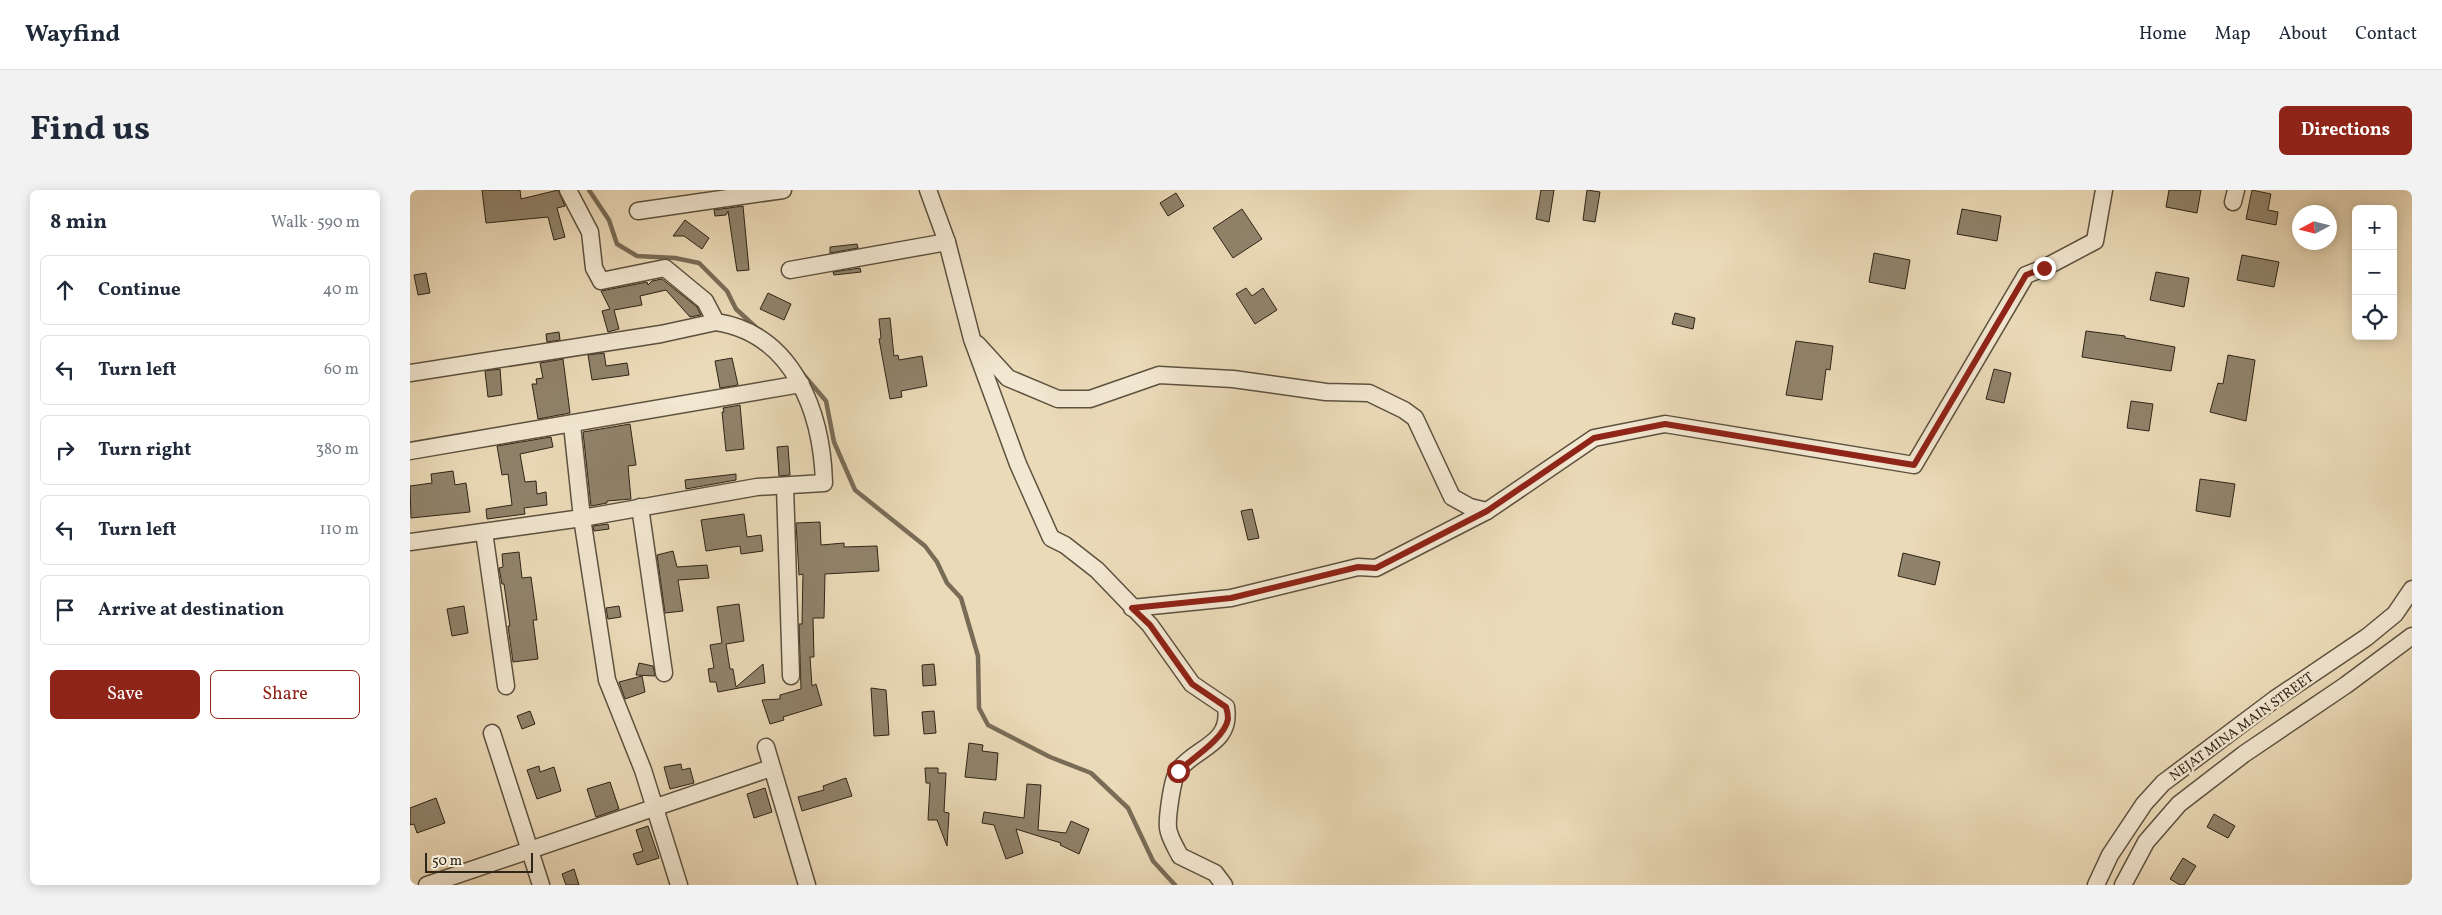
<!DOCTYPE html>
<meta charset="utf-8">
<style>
:root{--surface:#fff;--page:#f2f2f3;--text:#1f2937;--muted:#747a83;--line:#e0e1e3;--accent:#8f2418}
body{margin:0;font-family:Vollkorn,serif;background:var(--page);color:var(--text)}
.controls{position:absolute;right:15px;top:15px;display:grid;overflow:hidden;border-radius:8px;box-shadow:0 2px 12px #0003}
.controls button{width:45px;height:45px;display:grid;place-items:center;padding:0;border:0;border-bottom:1px solid var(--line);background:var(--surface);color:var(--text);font:25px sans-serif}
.compass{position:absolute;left:1882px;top:15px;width:45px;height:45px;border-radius:50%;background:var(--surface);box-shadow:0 2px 12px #0003;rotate:263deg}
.scale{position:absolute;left:15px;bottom:12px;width:108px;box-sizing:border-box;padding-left:5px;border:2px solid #2e2417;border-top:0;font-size:14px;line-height:18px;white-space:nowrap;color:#2e2417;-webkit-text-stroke:4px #f2e7d1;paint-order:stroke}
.stop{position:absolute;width:15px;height:15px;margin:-11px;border:4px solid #8f2418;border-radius:50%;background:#fff}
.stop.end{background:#8f2418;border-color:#fff;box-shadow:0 1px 5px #0008}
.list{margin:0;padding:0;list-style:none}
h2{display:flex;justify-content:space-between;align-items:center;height:65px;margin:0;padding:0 20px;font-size:21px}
h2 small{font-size:16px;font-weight:400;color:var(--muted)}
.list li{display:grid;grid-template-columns:32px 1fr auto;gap:15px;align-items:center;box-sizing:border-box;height:70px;margin:0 10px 10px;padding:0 10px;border:1px solid var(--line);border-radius:8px}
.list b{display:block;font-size:19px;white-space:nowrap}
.list em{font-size:16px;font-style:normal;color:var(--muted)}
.actions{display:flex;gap:10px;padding:15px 20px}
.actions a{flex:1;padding:11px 0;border:1px solid var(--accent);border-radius:8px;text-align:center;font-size:18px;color:var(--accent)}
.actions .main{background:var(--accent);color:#fff}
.icon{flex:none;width:28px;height:28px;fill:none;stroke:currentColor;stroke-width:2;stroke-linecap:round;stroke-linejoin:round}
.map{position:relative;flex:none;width:2002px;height:695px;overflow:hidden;border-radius:8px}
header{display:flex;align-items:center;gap:30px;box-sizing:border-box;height:70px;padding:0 25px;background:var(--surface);border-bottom:1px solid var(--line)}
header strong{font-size:24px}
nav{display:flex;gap:28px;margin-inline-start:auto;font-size:18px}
.intro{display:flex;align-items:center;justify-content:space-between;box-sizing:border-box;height:120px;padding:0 30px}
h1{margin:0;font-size:35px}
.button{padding:12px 22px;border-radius:8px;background:var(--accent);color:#fff;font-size:18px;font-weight:700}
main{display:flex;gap:30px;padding:0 30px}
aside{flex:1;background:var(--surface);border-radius:8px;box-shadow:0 2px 12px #0003}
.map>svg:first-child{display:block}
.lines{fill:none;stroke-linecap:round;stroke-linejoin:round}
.stream{stroke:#796c57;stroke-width:4.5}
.building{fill:#90836b;stroke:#2e2417}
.minor-casing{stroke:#5d523f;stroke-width:19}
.minor{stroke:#f2e7d1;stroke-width:16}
.route{stroke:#8f2418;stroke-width:6}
.labels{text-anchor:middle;stroke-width:5;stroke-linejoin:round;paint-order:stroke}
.street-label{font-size:14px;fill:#2e2417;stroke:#f2e7d1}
</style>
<header>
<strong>Wayfind</strong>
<nav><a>Home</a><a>Map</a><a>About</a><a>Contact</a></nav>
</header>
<div class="intro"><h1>Find us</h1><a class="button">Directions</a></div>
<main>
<aside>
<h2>8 min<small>Walk · 590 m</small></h2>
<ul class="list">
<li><svg class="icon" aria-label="ahead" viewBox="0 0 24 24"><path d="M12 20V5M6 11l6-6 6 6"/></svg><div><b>Continue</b></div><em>40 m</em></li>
<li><svg class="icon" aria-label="left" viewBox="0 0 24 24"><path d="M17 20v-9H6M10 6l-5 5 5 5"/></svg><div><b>Turn left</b></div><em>60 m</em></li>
<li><svg class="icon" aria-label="right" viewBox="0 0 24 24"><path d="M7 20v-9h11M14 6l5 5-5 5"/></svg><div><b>Turn right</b></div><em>380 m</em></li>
<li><svg class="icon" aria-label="left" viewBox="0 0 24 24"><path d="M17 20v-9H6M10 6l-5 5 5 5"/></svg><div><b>Turn left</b></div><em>110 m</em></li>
<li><svg class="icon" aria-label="arrive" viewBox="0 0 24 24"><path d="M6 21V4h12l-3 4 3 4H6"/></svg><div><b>Arrive at destination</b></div></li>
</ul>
<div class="actions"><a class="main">Save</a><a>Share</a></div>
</aside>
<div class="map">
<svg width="2002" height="695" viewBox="0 0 2002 695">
<rect width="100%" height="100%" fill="#ebdab8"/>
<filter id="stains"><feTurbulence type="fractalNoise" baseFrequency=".004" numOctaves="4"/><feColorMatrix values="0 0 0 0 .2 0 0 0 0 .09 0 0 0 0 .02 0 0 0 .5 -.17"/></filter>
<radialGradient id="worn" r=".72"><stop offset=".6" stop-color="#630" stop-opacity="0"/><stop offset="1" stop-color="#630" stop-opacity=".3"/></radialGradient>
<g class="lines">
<g class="stream">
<path d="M179 0 199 30 207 54 227 66 265 68 289 73 317 101 326 119 350 141"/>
<path d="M393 184 416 211 424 252 445 300 515 356 527 372 537 393 551 408 568 466 569 518 578 535 640 567 681 583 718 618 743 671 765 695"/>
</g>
</g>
<g class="building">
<path d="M72 0H110L111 9 148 0 155 16 147 18 155 47 144 50 138 27 76 33Z"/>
<path d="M1131 0H1144L1139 32 1126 29Z"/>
<path d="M1177 0 1190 2 1185 32 1173 30Z"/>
<path d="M1759 0H1791L1787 23 1756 17Z"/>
<path d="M1842 0 1861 4 1858 20 1868 22 1866 35 1836 29Z"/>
<path d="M766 3 774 16 758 26 750 13Z"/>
<path d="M333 16 339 80 327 81 318 21 316 25 305 26 304 20Z"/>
<path d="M832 19 852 49 823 68 803 38Z"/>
<path d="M1552 19 1591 26 1587 51 1547 44Z"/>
<path d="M275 30 299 48 292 59 274 46H263Z"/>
<path d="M447 54 448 58 420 63V57Z"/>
<path d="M1464 63 1500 70 1495 99 1459 92Z"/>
<path d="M1832 65 1869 72 1864 97 1827 90Z"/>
<path d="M450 78 451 82 424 85 423 82Z"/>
<path d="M1746 82 1779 88 1774 117 1740 110Z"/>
<path d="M16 83 20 103 8 105 4 85Z"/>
<path d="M252 89 287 117 291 125 280 127 256 100 230 106 232 115 204 120 209 139 198 142 192 121 200 119 191 101 237 92 238 95 242 91Z"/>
<path d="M836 98 842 106 853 98 867 120 845 134 826 104Z"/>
<path d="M358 103 381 114 374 130 350 119Z"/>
<path d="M1265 123 1285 128 1283 139 1262 134Z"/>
<path d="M480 128 484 166 488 165 489 170 512 166 517 196 491 201 492 207 480 209 469 149 471 148 469 129Z"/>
<path d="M1676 141 1715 146V148L1765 157 1761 181 1672 167Z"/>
<path d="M149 142 150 150 137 152 136 144Z"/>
<path d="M1386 151 1423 156 1420 180 1416 179 1412 210 1376 205Z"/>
<path d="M194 163 196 176 217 173 219 185 182 190 178 165Z"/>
<path d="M1818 165 1845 170 1836 231 1800 222 1808 193 1813 194Z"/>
<path d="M322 168 328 195 310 198 305 171Z"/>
<path d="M153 169 160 223 128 229 122 194H127L126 189 133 188 130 173Z"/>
<path d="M90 179 92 205 78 207 75 181Z"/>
<path d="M1584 179 1601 183 1594 213 1576 209Z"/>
<path d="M1721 211 1743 214 1739 241 1717 238Z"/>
<path d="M330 215 334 259 316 261 312 222H314L313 218Z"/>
<path d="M220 234 226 275 218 276 221 309 197 311V313L181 316 173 242Z"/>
<path d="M141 247 143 257 110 264 115 292 126 291 127 304 136 302 137 315 114 318 115 324 77 329 76 319 102 315 98 284 92 285 87 256Z"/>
<path d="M378 256 380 285 369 286 367 257Z"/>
<path d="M43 281 45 295 56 293 60 322 1 328 0 296 22 293 21 284Z"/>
<path d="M326 284V290L276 299 275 290Z"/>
<path d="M1790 289 1825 294 1820 327 1786 321Z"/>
<path d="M842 319 849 348 838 350 831 321Z"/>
<path d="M334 324 337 347 351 345 353 361 331 364 330 356 296 361 291 330Z"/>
<path d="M410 332 411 355 434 353V357L467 356 469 381 415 384 414 428H403L404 467H400L402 496 406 494 412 515 373 527 374 530 360 534 352 510 370 509V505L391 499 389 434H392L393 384 389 385 386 333Z"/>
<path d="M198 334 199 339 184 341 183 336Z"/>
<path d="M263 361 267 377 297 375 299 388 268 390 273 421 255 423 247 365Z"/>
<path d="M109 362 112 388 121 387 127 430H123L128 469 103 472 98 436H100L94 394H92L89 378 93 377 92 364Z"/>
<path d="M1493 363 1530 372 1525 395 1488 386Z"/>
<path d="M329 414 334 451 316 454 320 479H323L326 497 353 474 355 493 308 502 306 492H300L298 479 304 478 300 455 312 453 307 417Z"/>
<path d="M54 416 58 443 42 446 37 419Z"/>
<path d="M209 416 211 427 198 429 196 418Z"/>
<path d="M229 473 243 476 245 486 226 485Z"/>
<path d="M524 474 526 495 513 496 512 475Z"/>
<path d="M232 486 235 502 215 509 209 492Z"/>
<path d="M461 498 476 500 479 545 464 546Z"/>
<path d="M120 521 125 534 112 539 107 526Z"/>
<path d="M524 521 526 543 514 544 512 522Z"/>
<path d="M559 553 573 555 572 561 588 563 586 590 555 587Z"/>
<path d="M271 574 272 580 280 578 284 593 260 599 254 577Z"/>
<path d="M129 576 130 582 144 577 151 601 127 609 117 580Z"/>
<path d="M515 578H528V583H536L534 622 539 623 537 656 527 630H518L520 593H516Z"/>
<path d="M436 588 442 606 392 621 388 607 414 600 413 596Z"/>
<path d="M200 592 209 619 186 627 177 599Z"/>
<path d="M617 594 631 595 628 640 656 643 661 631 679 639 669 664 650 655 651 653 606 639 613 663 596 669 584 635 572 633 574 622 614 628Z"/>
<path d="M355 598 362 622 344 628 337 604Z"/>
<path d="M26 608 35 633 7 643 4 634 0 635V618Z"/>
<path d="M1804 624 1825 636 1818 648 1797 637Z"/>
<path d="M238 636 249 668 227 675 223 664 233 661 226 640Z"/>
<path d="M1773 668 1786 676 1774 695H1770L1760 689Z"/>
<path d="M164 679 169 695H156L152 684Z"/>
</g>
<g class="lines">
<g class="minor-casing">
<g id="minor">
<path d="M518 0 537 52 562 149 608 274 641 348 655 355 687 380 740 435 782 494 816 517C822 555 785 557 768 581 762 589 757 628 758 638 759 647 766 658 770 666L805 683 814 695"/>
<path d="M1823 12 1826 0"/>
<path d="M228 21 373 0"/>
<path d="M380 80 537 52"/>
<path d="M567 154 598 188 648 209H680L749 185 823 189 916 202 959 203 994 220 1005 228 1042 307 1060 317 1077 321"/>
<path d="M0 183 251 144 306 132"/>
<path d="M162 235 172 328 197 490 233 580 269 695"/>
<path d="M0 261 391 194"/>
<path d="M375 296 381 486"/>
<path d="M230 317 254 483"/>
<path d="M74 342 96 496"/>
<path d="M0 352 172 328 347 297 414 293C412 223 384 144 306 132L295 111 255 78 191 91 184 78 180 42 158 0"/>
<path d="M722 418 821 408 948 377 966 378 1077 321 1184 248 1255 234 1504 275 1616 85 1634 78 1685 51 1694 0"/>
<path d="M82 543 131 695"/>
<path d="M356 557 397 695"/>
<path d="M17 695 361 578"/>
<path d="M1686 695 1700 665 1734 614 1753 593 1865 509 1957 447 1985 424 2002 399"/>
<path d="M1713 695 1736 652 1769 614 1834 564 1936 495 2002 446"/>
</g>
</g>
<use href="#minor" class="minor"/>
</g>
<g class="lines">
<path class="route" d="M768 581C782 569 815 548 818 529 818 525 817 520 816 517L782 494 740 435 722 418 821 408 948 377 966 378 1077 321 1184 248 1255 234 1504 275 1616 85 1634 78"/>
</g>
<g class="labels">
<g class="street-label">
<text transform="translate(1831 536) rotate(-36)" y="5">NEJAT MINA MAIN STREET</text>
</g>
</g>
<rect width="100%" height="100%" filter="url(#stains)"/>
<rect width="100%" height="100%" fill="url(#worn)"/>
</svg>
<div class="controls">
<button>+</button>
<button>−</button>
<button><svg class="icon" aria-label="locate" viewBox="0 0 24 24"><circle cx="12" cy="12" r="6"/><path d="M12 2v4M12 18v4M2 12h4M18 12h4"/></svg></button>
</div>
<svg class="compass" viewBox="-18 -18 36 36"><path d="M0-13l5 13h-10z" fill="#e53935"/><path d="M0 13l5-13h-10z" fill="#747a83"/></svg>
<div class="scale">50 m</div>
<div class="stop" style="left:768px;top:581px"></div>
<div class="stop end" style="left:1634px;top:78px"></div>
</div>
</main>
